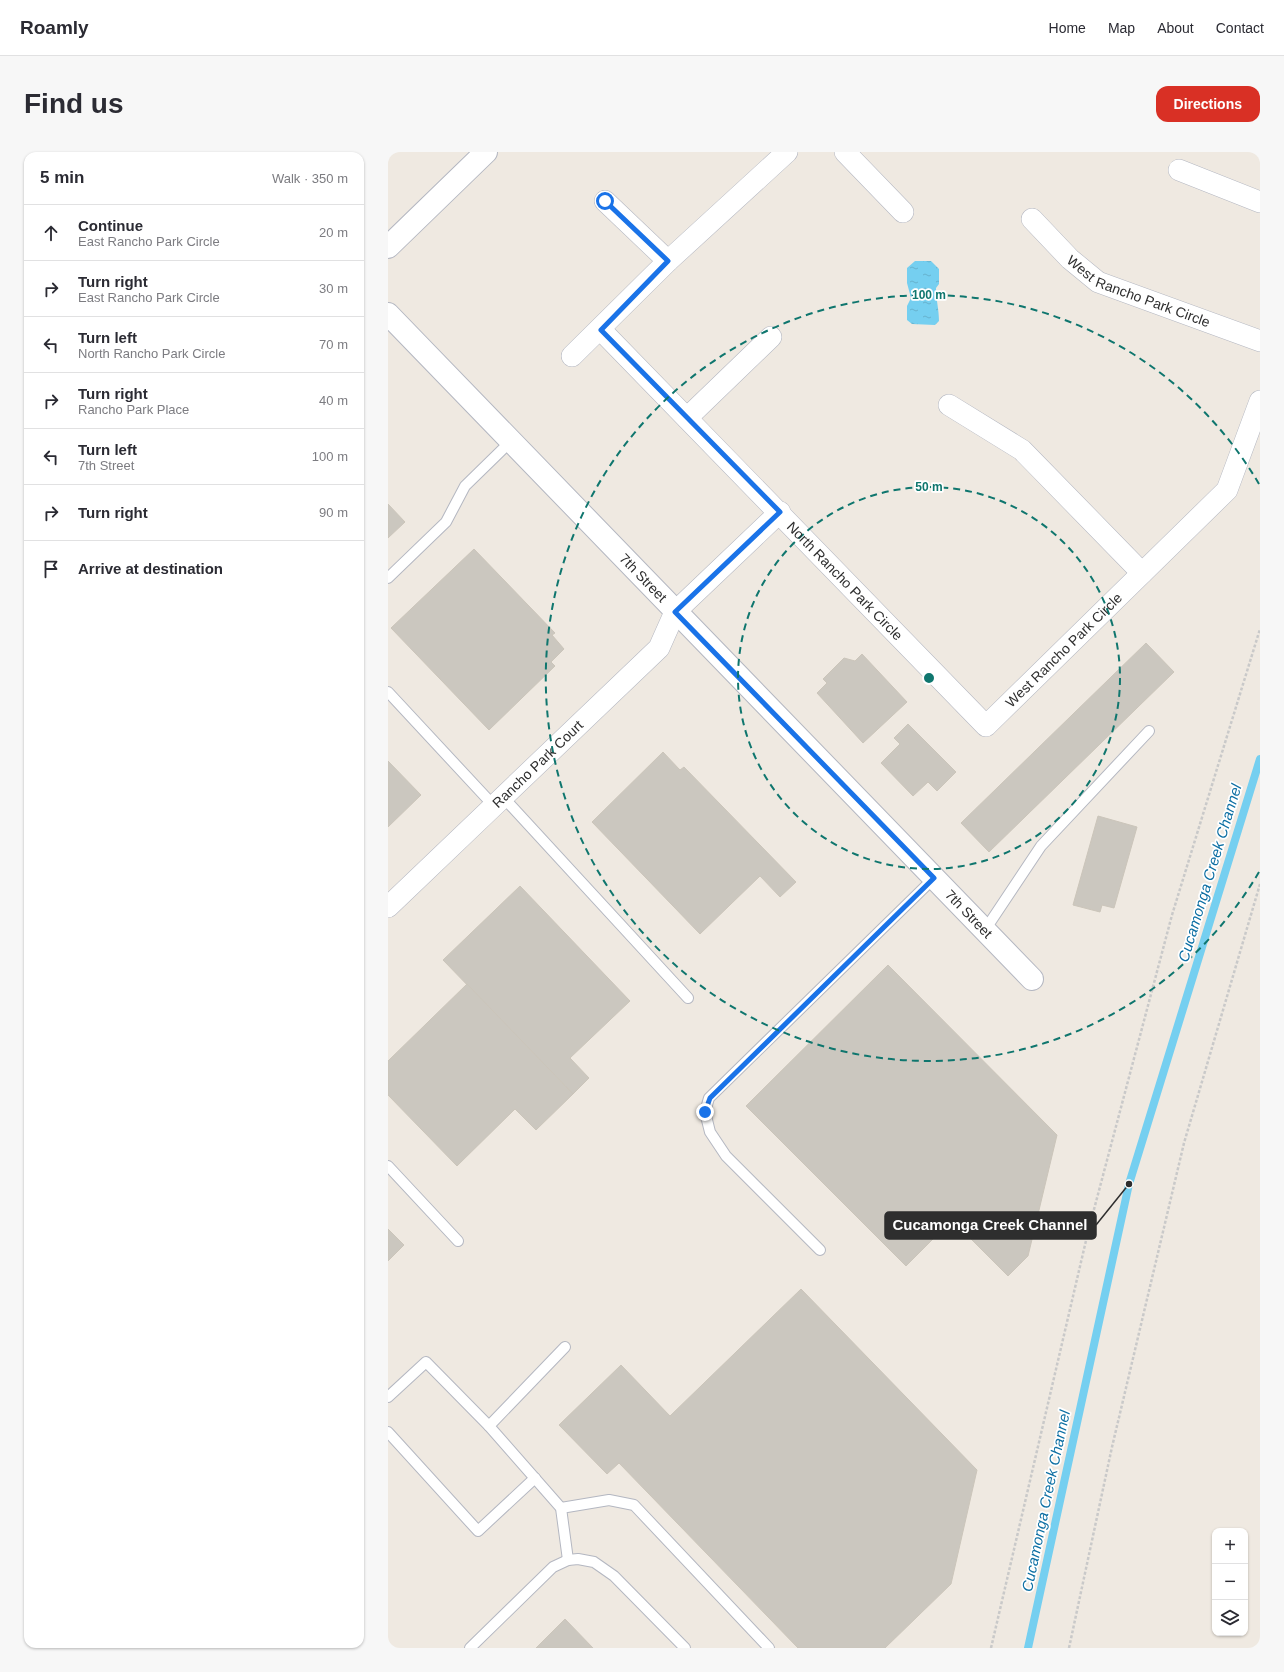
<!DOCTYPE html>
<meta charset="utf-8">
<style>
:root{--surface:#fff;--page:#f7f7f7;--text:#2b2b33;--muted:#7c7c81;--line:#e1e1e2;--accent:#d93025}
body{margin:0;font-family:Helvetica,sans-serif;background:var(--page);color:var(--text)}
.controls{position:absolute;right:12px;bottom:12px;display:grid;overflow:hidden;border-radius:8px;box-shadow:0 1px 3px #0004}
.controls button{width:36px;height:36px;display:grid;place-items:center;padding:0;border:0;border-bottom:1px solid var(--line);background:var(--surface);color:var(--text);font:20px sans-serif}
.stop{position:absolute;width:12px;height:12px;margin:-9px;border:3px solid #1a73e8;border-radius:50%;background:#fff}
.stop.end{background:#1a73e8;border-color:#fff;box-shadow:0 1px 4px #0008}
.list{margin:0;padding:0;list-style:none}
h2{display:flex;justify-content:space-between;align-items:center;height:52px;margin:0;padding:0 16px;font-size:17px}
h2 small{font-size:13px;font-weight:400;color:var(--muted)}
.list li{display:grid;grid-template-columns:26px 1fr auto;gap:12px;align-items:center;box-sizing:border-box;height:56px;padding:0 16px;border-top:1px solid var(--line)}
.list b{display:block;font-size:15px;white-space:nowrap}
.list p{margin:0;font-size:13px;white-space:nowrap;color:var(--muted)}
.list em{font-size:13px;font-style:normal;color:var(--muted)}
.icon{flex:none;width:22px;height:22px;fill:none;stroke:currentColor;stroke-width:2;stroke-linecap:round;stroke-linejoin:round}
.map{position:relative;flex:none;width:872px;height:1496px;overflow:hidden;border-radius:12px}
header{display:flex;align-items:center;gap:24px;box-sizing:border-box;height:56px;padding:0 20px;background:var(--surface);border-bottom:1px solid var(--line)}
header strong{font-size:19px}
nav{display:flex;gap:22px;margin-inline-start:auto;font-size:14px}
.intro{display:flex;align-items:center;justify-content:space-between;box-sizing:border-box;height:96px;padding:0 24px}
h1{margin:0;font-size:28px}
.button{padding:10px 18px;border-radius:12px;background:var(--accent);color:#fff;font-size:14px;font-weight:700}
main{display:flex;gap:24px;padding:0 24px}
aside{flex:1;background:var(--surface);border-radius:12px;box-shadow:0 1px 3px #0004}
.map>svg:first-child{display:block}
.water{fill:url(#water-ripples)}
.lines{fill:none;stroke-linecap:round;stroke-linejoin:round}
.stream{stroke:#75cff0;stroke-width:8}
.building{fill:#cbc7bf;stroke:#cbc5ba}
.service-casing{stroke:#b4b7c1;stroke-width:12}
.minor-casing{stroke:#b4b7c1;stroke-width:22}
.tertiary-casing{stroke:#b4b7c1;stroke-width:24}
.path{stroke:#c9c9c9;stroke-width:2.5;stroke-dasharray:3 2;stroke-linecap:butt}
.service{stroke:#fff;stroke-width:10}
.minor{stroke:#fff;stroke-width:21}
.tertiary{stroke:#fff;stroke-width:22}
.route{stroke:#1a73e8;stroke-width:5}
.ring{fill:none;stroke:#0f766e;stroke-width:2;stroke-dasharray:7 5}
.labels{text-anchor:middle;stroke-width:3.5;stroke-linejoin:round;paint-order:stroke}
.street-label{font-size:14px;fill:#2e2e2e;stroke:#fff}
.water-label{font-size:15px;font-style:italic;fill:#0d6fa3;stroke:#fff}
.centre{fill:#0f766e;stroke:#fff;stroke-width:2}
.ring-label{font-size:12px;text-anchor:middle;font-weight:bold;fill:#0f766e;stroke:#fff;stroke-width:3.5;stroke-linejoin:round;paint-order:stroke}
.leader{fill:none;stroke:#2e2e2e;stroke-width:1.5}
.callout-dot{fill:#2e2e2e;stroke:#fff;stroke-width:1.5}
.callout{fill:#2e2e2e;stroke:#2e2e2e;stroke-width:1.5}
.callout-label{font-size:15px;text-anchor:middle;font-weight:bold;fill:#fff}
</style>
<header>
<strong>Roamly</strong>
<nav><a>Home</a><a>Map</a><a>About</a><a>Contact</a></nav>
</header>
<div class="intro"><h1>Find us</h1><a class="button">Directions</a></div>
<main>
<aside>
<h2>5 min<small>Walk · 350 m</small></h2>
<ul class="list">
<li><svg class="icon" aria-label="ahead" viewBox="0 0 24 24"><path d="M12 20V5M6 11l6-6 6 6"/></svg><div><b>Continue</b><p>East Rancho Park Circle</p></div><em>20 m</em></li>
<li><svg class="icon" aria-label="right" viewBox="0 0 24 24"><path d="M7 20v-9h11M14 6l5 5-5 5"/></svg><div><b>Turn right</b><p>East Rancho Park Circle</p></div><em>30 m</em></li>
<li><svg class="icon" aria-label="left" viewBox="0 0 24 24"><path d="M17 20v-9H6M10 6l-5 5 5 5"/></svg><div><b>Turn left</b><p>North Rancho Park Circle</p></div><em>70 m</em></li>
<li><svg class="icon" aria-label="right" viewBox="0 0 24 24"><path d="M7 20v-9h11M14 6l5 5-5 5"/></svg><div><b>Turn right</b><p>Rancho Park Place</p></div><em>40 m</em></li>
<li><svg class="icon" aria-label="left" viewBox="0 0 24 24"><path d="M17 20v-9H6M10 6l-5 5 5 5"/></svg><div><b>Turn left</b><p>7th Street</p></div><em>100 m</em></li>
<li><svg class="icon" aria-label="right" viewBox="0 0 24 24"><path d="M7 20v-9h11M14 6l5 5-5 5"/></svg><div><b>Turn right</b></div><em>90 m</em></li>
<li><svg class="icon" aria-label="arrive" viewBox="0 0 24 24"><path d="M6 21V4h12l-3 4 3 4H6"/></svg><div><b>Arrive at destination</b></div></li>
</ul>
</aside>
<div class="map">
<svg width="872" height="1496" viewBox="0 0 872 1496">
<defs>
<pattern id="water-ripples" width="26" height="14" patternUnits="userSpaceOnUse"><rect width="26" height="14" fill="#75cff0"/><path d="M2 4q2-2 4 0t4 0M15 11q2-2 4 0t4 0" fill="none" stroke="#66b2ce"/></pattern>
</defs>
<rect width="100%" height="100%" fill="#efe9e1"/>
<path class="water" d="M527 109H543L551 117V132L548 136C548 148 551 157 551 169L547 173 524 172 519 168V154L523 146 519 131V116Z"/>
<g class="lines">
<path class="stream" d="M640 1496 741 1032 872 607"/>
</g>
<g class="building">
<path d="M0 352 17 370 0 386Z"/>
<path d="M86 397 167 481 164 483 176 497 163 510 167 514 101 578 3 476Z"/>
<path d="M758 491 786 520 601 700 573 671Z"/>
<path d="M474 502 519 550 475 591 429 541 439 531 435 527 456 506 467 509Z"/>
<path d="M520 572 568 620 549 639 540 630 525 644 493 611 512 592 506 586Z"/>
<path d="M275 600 292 618 296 615 408 730 392 745 372 724 312 782 204 670Z"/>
<path d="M0 609 33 643 0 675Z"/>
<path d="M710 664 749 675 726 756 714 753 712 760 685 753Z"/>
<path d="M132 734 242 849 182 906 201 926 185 942 55 808Z"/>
<path d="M500 813 669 983 640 1104 620 1124 564 1068 518 1114 358 954Z"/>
<path d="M79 832 185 942 148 978 127 957 69 1014 0 943V909Z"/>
<path d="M0 1077 16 1093 0 1109Z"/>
<path d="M413 1137 589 1318 563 1432 497 1496H410L231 1311 219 1322 171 1273 233 1213 282 1264Z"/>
<path d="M177 1467 205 1496H148Z"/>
</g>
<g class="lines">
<g class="service-casing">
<g id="service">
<path d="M0 426 58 370 77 334 122 290"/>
<path d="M0 540 106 654"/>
<path d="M115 645 300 846"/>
<path d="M597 778 653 694 761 579"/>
<path d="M0 1014 70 1089"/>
<path d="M432 1098 338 1004 322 980 317 960 321 946 546 726"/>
<path d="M177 1195 101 1274 173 1356 180 1408"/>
<path d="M0 1245 38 1210 101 1274"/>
<path d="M0 1280 90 1379 147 1326"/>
<path d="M173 1356 221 1348 246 1353 381 1496"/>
<path d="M82 1496 165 1415 180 1408 190 1407 206 1410 226 1424 297 1496"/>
</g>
</g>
<g class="minor-casing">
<g id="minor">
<path d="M457 0 515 60"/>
<path d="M791 18 872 50"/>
<path d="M217 49 280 109"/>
<path id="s1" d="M644 67 682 107 710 130 872 189"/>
<path id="s2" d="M213 178 598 574 839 338 872 249"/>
<path d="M184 204 280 109 399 0"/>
<path d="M561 253 634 298 754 421"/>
<path d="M299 266 383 185"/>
<path id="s3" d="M0 755 271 496 287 460 392 360"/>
</g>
</g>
<g class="tertiary-casing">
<g id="tertiary">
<path d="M0 95 98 0"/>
<path id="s4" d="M0 162 644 827"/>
</g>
</g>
<g class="path">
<path d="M603 1496 700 1080 784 763 872 477"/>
<path d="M681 1496 724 1295 796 991 872 732"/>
</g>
<use href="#service" class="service"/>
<use href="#minor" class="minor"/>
<use href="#tertiary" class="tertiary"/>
</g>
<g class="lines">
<path class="route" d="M217 49 280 109 213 178 392 360 287 460 546 726 322 946 317 960"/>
</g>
<g class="ring">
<circle cx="541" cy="526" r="191"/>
<path d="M871 720A383 383 0 1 1 871 332"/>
</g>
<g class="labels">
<g class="street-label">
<text dy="5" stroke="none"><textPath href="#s1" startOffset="132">West Rancho Park Circle</textPath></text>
<text dy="5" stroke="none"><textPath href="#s4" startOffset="367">7th Street</textPath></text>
<text dy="5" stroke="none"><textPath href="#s2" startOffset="350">North Rancho Park Circle</textPath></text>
<text dy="5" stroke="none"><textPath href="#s2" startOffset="661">West Rancho Park Circle</textPath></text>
<text dy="5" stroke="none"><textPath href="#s3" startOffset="207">Rancho Park Court</textPath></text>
<text dy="5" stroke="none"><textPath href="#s4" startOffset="835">7th Street</textPath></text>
</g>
<g class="water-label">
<text transform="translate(822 721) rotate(-73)" y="5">Cucamonga Creek Channel</text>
<text transform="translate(658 1349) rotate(-78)" y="5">Cucamonga Creek Channel</text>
</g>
</g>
<circle cx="541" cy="526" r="6" class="centre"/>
<g class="ring-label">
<text x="541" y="147">100 m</text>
<text x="541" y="339">50 m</text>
</g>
<path class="leader" d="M741 1032L708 1073"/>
<circle class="callout-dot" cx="741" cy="1032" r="4"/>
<rect class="callout" x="497" y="1060" width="211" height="27" rx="4"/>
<g class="callout-label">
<text x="602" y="1078">Cucamonga Creek Channel</text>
</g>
</svg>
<div class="controls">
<button>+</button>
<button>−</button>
<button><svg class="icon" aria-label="layers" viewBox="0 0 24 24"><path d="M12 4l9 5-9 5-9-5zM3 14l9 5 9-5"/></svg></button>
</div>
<div class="stop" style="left:217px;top:49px"></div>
<div class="stop end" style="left:317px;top:960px"></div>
</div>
</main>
